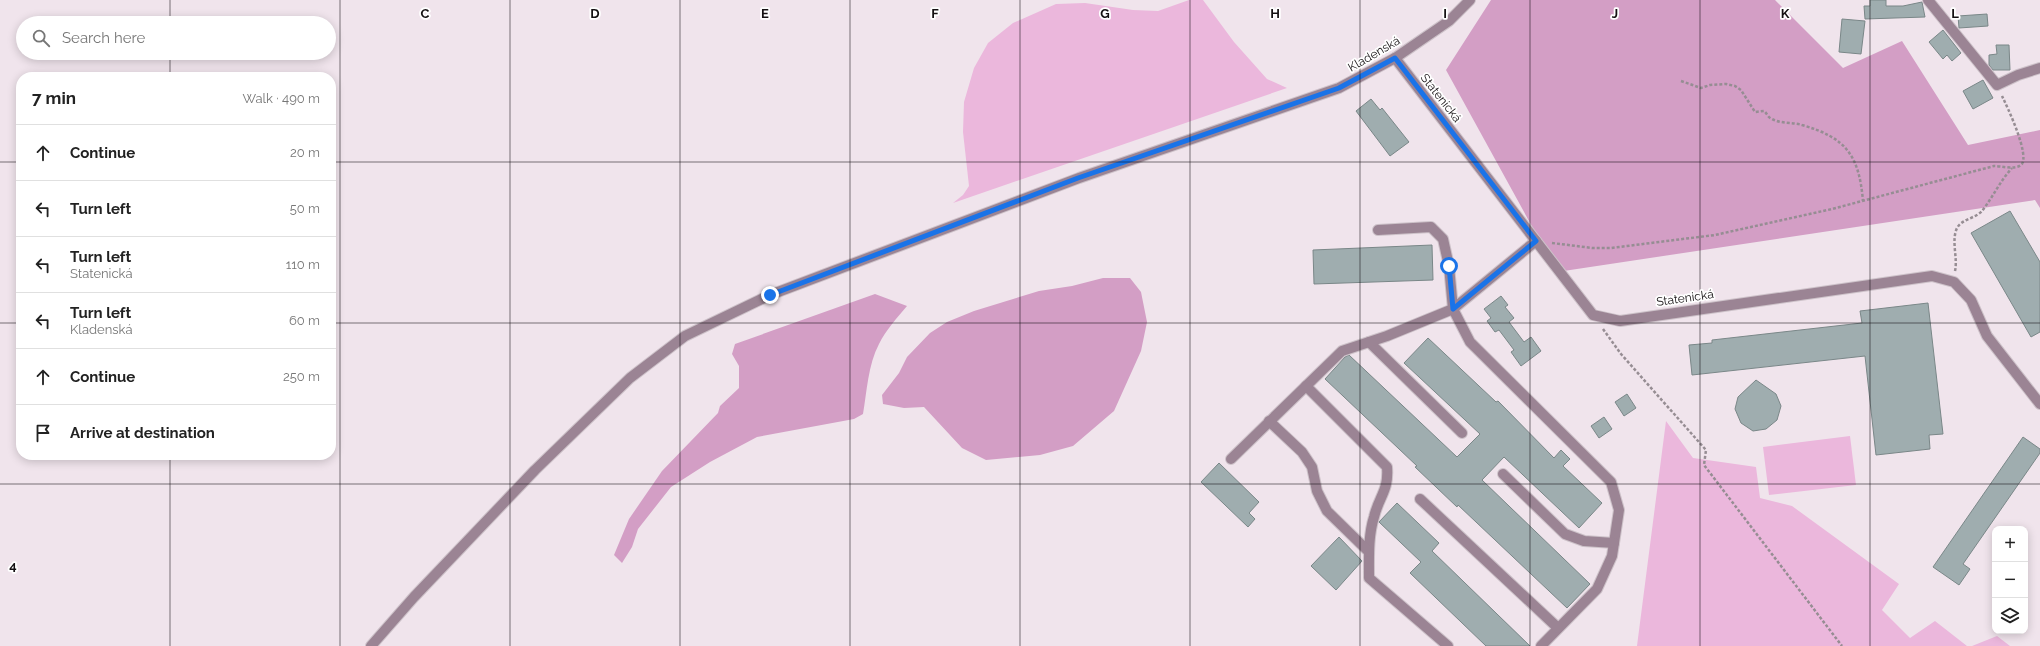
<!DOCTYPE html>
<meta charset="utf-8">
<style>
:root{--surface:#fff;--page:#f6f6f6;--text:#222;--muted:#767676;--line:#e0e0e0}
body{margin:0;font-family:Raleway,sans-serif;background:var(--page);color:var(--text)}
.controls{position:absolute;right:12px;bottom:12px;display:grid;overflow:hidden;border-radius:8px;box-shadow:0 2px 10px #0003}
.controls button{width:36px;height:36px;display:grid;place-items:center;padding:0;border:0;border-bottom:1px solid var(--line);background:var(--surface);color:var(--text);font:20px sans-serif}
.stop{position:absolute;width:12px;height:12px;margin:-9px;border:3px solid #1a73e8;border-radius:50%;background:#fff}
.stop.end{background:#1a73e8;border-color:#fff;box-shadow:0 1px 4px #0008}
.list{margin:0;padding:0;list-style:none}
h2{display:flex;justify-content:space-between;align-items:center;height:52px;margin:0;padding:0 16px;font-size:17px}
h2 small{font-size:13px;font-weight:400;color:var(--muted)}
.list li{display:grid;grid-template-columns:26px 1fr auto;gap:12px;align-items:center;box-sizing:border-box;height:56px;padding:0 16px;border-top:1px solid var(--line)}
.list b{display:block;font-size:15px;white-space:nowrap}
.list p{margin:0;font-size:13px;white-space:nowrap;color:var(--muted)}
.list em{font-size:13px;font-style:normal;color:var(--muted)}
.icon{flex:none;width:22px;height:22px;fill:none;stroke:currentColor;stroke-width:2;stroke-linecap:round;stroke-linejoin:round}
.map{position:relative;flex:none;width:2040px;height:646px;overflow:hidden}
.search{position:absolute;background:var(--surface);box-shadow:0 2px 10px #0003;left:16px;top:16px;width:320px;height:44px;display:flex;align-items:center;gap:10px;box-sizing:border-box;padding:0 14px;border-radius:22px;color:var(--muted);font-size:15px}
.panel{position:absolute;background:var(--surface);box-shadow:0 2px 10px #0003;left:16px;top:72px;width:320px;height:388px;border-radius:16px}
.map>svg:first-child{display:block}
.green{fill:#ebb7dc}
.forest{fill:#d39ec5}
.building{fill:#9fadaf;stroke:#7a8788}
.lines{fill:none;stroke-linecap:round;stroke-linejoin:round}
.minor-casing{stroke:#cdc2c9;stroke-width:12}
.path{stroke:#968d93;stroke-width:2.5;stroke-dasharray:3 2;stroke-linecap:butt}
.minor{stroke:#9b8494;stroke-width:10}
.route{stroke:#1a73e8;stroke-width:5}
.grid{fill:none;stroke:#141012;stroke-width:1;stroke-opacity:0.55}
.labels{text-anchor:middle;stroke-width:3.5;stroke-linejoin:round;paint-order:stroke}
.street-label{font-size:12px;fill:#141012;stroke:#fff}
.grid-label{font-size:13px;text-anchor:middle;font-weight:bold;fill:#141012;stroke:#fff;stroke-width:3.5;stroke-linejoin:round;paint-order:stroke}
</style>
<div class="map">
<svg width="2040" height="646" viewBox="0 0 2040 646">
<rect width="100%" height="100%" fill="#f0e4ec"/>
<g class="green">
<path d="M1189 0H1203L1234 42 1267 79 1287 88 953 203 963 195 969 186 963 132 964 102 974 68 988 43 1013 23 1056 4 1085 3 1133 10 1158 11Z"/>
<path d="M1666 421 1693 458 1756 467 1760 498 1792 506 1899 584 1882 610 1910 638 1935 621 1967 646H1637Z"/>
<path d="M1850 436 1856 485 1769 495 1763 447Z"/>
<path d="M1997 636 2010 646H1972Z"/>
</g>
<g class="forest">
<path d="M1491 0H1775L1843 68 1902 41 1968 145 2040 130V208L2035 200 1557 272 1446 70Z"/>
<path d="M1103 278H1130L1141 292 1147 322 1141 351 1114 411 1073 446 1040 455 986 460 962 448 924 407 904 408 883 404 882 395 899 373 907 357 930 333 947 322 974 311 1039 291 1072 286Z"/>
<path d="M875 294 907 306C897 318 886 330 879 344 868 365 867 391 863 414L854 419 757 437 710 462 671 487 638 529 632 547 622 563 614 555 629 519 662 471 718 413 720 406 739 388V366L732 354 735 344Z"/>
</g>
<g class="building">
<path d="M1870 0H1886V6H1903L1922 2 1925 17 1865 19 1864 6H1870Z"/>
<path d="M1987 14 1988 26 1959 28 1958 16Z"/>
<path d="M1842 19 1865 21 1861 54 1839 52Z"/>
<path d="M1943 30 1961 53 1952 61 1947 55 1943 59 1929 42Z"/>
<path d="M1996 45H2009L2010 70H1993L1989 65V55L1997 54Z"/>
<path d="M1983 80 1993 98 1973 109 1963 91Z"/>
<path d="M1371 99 1380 110 1382 108 1409 142 1390 156 1356 111Z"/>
<path d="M2010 211 2040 262V332L2031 337 1971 233Z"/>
<path d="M1432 245 1433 280 1314 284 1313 250Z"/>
<path d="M1501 296 1508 305 1505 307 1514 318 1509 322 1524 342 1531 337 1541 351 1521 366 1511 352 1514 350 1499 330 1495 332 1487 321 1491 318 1484 309Z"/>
<path d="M1928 303 1943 434 1929 435 1930 449 1876 455 1865 356 1692 375 1689 345 1712 343V340L1862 323 1860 311Z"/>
<path d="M1428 338 1496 402 1498 401 1554 458 1561 450 1570 459 1563 466 1602 503 1579 528 1504 457 1482 480 1590 584 1567 608 1458 505 1457 507 1415 467 1417 466 1325 379 1345 357 1349 355 1457 457 1480 434 1404 363Z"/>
<path d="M1756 380 1776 394 1781 406 1777 420 1766 429 1753 431 1741 423 1735 409 1738 397Z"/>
<path d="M1627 394 1636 408 1624 416 1615 402Z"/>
<path d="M1604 417 1612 429 1599 438 1591 426Z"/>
<path d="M2023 437 2040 449V453L1963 564 1970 569 1959 585 1933 567Z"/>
<path d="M1219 463 1259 502 1249 513 1255 519 1248 527 1201 482Z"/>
<path d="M1397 503 1439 543 1432 551 1530 646H1486L1410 573 1421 562 1379 522Z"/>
<path d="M1339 537 1362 561 1336 590 1311 566Z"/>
</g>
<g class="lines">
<g class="minor-casing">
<g id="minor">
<path d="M1928 0 1997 85 2018 75 2040 68"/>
<path d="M1395 58 1593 315 1620 321 1932 276 1954 282 1971 300 1987 336 2040 404"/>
<path d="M1378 230 1431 227 1443 239 1449 266 1453 309 1470 342 1611 482 1619 510 1612 556 1597 589 1541 646"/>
<path d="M1369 342 1462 433"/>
<path d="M1306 386 1387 467C1389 491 1379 496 1374 517 1368 536 1369 558 1369 578L1448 646"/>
<path d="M1269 421 1302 452 1312 467 1317 491 1327 511 1369 552"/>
<path d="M1231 459 1342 351 1387 336 1453 309 1536 241"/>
<path d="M1503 474 1565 534 1584 541 1614 543"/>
<path d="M1420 499 1558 628"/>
<path d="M371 646 414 597 535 470 630 378 685 336 770 295 1079 178 1339 88 1395 58 1449 21 1470 0"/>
</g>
</g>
<g class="path">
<path d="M1681 81 1701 88 1710 85 1726 84 1735 86 1741 90 1755 112 1764 111C1767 113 1768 118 1772 119 1781 124 1793 122 1802 125 1847 138 1859 156 1863 201"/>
<path d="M1552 243 1592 248H1611L1715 235 1832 209 1994 166C2001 166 2014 170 2021 165 2031 157 2007 106 2002 96"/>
<path d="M1955 271C1958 258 1951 241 1957 228 1962 219 1976 218 1982 211 1993 197 2000 181 2012 168"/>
<path d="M1603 329 1621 354 1706 450 1704 465 1842 646"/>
</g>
<use href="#minor" class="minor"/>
</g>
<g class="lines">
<path class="route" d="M770 295 1078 178 1339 88 1395 58 1536 241 1453 309 1449 266"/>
</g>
<path class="grid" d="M170 0V23M340 0V646M510 0V646M680 0V646M850 0V646M1020 0V646M1190 0V646M1360 0V646M1530 0V646M1700 0V646M1870 0V646M170 53V77M0 162H21M331 162H2040M0 323H21M331 323H2040M170 455V646M0 484H2040"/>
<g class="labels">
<g class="street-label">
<text transform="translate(1374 54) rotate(-30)" y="4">Kladenská</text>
<text transform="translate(1441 98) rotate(52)" y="4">Statenická</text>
<text transform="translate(1685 298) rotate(-8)" y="4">Statenická</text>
</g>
</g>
<g class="grid-label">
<text x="425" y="18">C</text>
<text x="595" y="18">D</text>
<text x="765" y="18">E</text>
<text x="935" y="18">F</text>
<text x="1105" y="18">G</text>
<text x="1275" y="18">H</text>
<text x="1445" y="18">I</text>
<text x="1615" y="18">J</text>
<text x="1785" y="18">K</text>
<text x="1955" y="18">L</text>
<text x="13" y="570">4</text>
</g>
</svg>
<div class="controls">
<button>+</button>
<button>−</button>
<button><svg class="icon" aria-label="layers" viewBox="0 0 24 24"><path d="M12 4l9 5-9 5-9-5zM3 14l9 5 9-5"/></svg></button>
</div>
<div class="stop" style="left:1449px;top:266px"></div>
<div class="stop end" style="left:770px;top:295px"></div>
<div class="search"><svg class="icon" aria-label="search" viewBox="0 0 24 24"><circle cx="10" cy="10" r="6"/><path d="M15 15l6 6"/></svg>Search here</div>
<section class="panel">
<h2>7 min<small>Walk · 490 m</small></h2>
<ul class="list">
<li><svg class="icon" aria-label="ahead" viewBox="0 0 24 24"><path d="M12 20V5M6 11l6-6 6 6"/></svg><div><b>Continue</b></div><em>20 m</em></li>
<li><svg class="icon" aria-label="left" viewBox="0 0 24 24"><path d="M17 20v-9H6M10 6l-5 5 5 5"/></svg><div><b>Turn left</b></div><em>50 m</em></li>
<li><svg class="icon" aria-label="left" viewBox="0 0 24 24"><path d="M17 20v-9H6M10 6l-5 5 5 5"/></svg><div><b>Turn left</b><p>Statenická</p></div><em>110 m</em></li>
<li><svg class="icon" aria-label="left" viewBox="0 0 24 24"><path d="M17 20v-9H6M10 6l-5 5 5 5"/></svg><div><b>Turn left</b><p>Kladenská</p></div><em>60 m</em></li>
<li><svg class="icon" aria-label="ahead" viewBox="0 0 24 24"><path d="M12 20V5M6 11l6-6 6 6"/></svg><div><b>Continue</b></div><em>250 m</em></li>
<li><svg class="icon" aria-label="arrive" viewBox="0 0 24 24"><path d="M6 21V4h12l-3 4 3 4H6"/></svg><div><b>Arrive at destination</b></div></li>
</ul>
</section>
</div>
